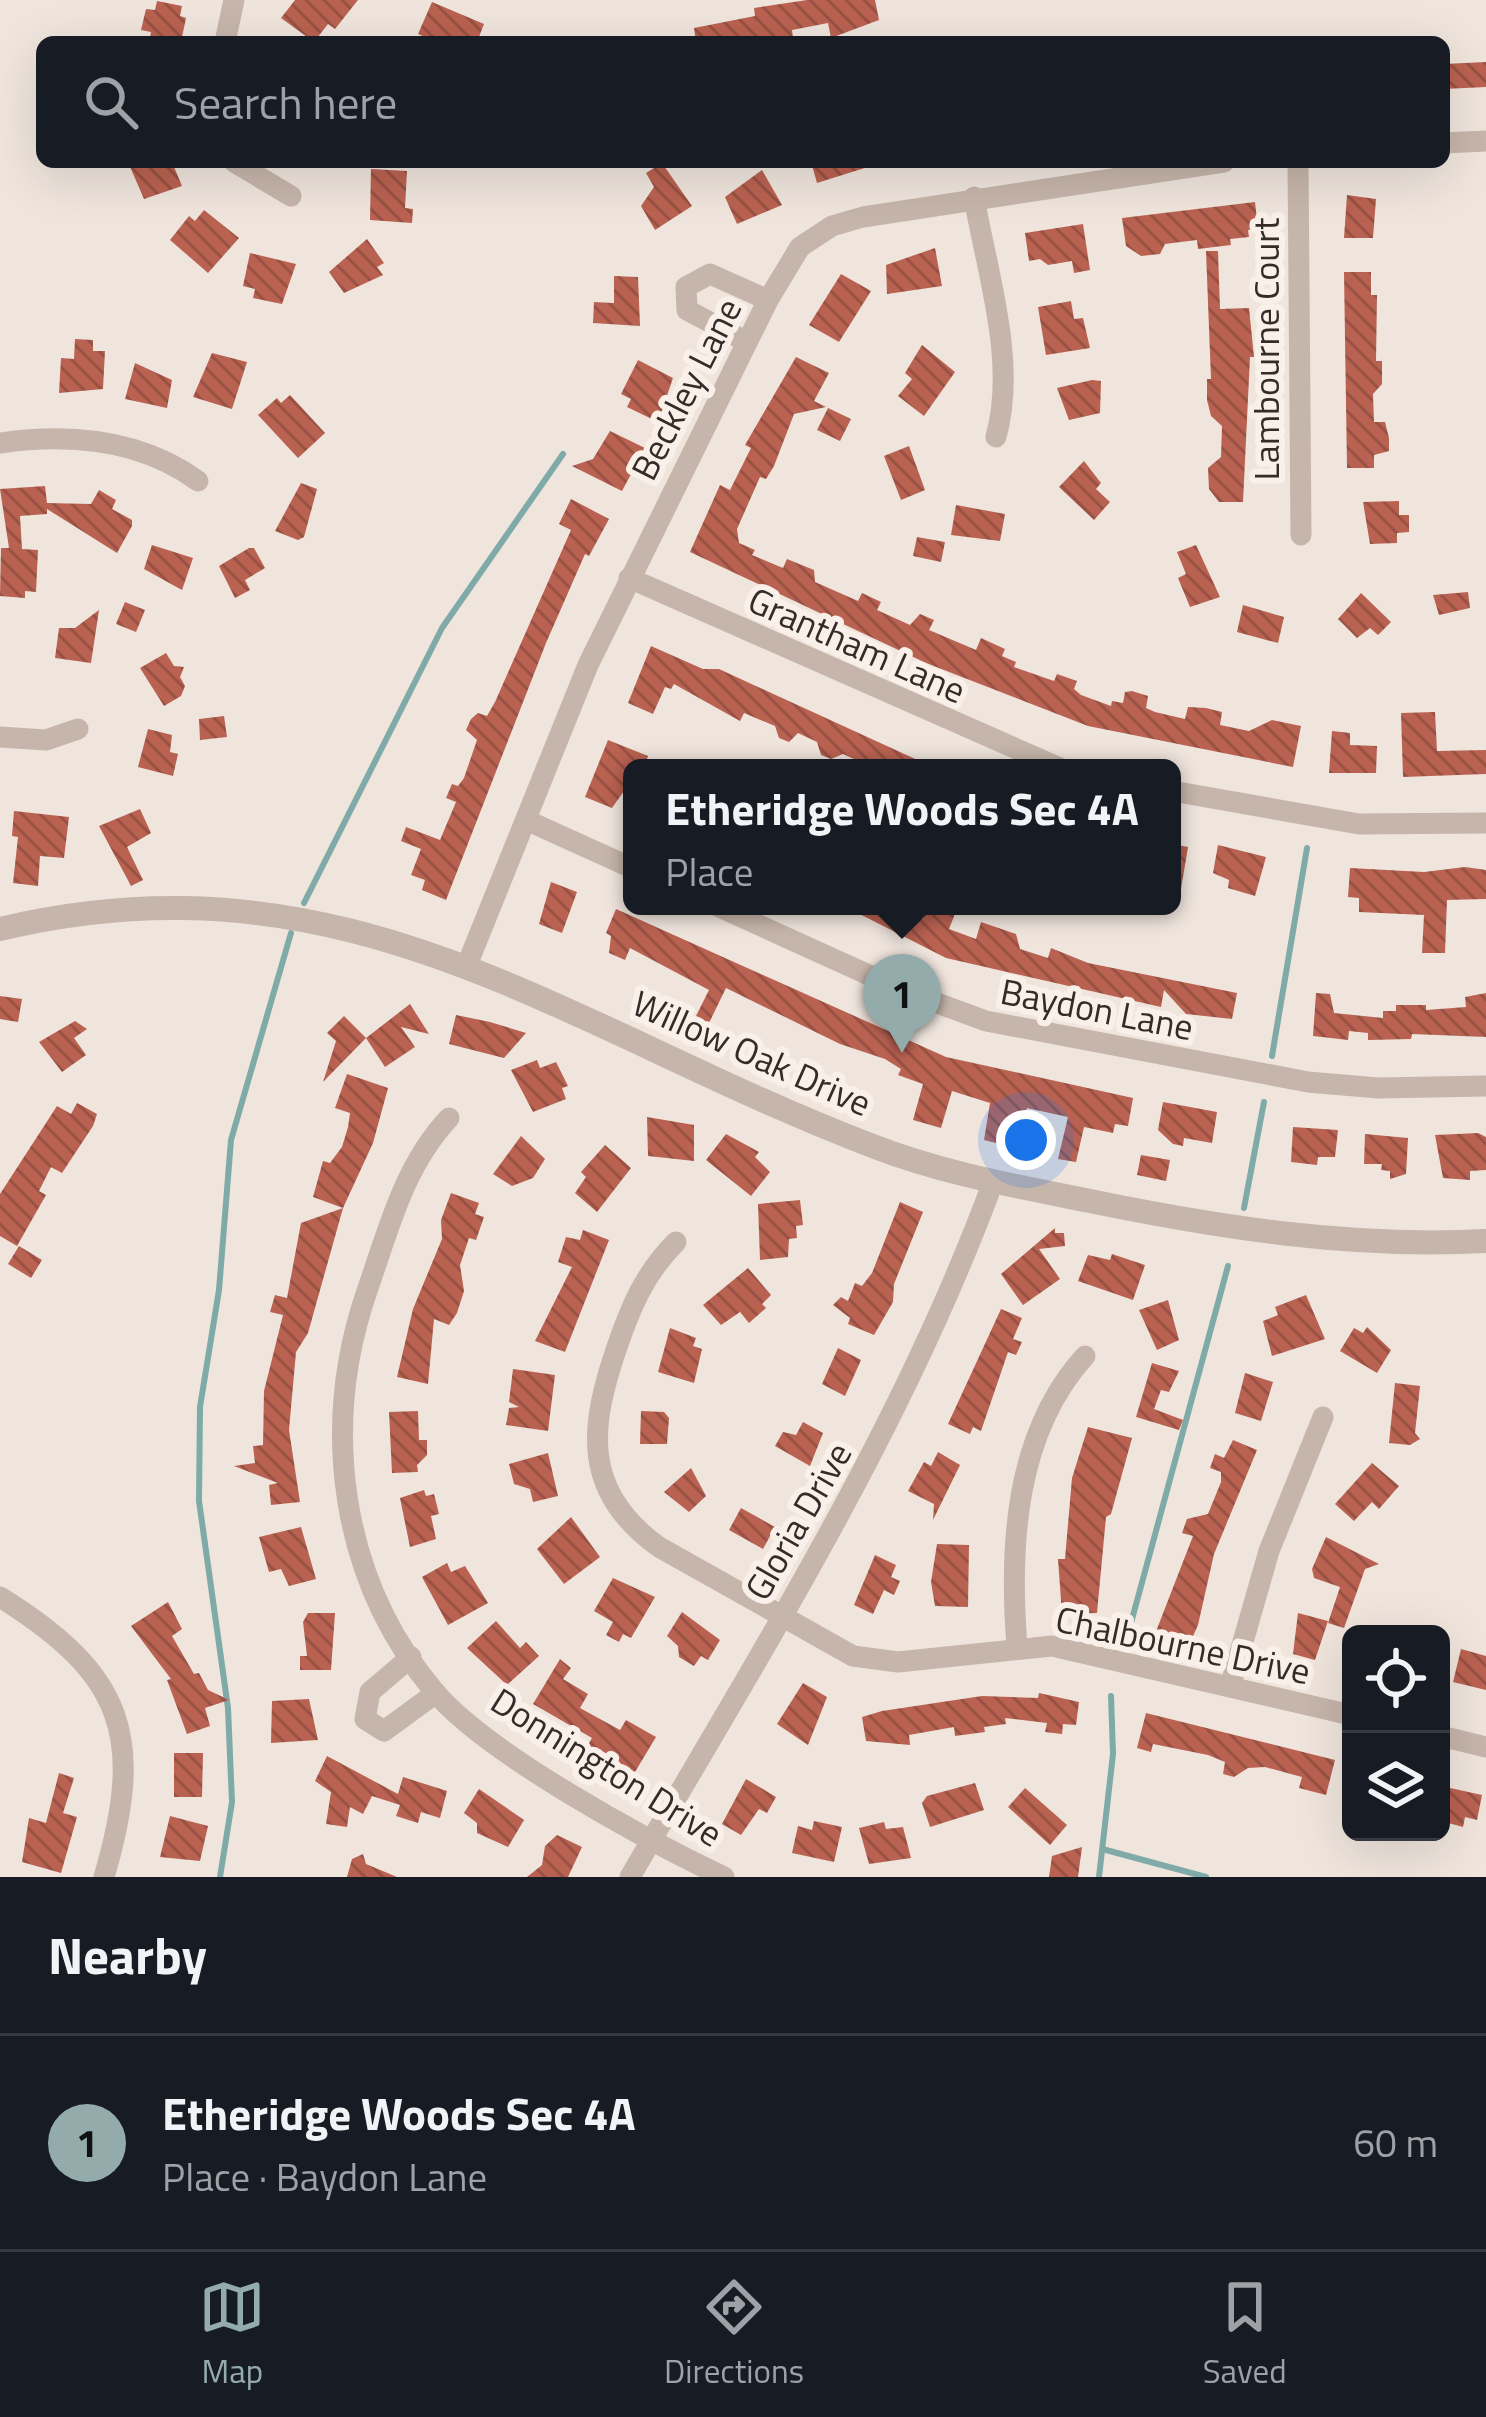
<!DOCTYPE html>
<meta charset="utf-8">
<style>
:root{--surface:#171b24;--page:#20242c;--text:#f1f3f6;--muted:#9ea1a6;--line:#363941;--accent:#94abac}
body{margin:0;font-family:"Titillium Web",sans-serif;background:var(--page);color:var(--text)}
.controls{position:absolute;right:36px;bottom:36px;display:grid;overflow:hidden;border-radius:18px;box-shadow:0 12px 48px #0002}
.controls button{width:108px;height:108px;display:grid;place-items:center;padding:0;border:0;border-bottom:3px solid var(--line);background:var(--surface);color:var(--text);font:60px sans-serif}
.you{position:absolute;left:1026px;top:1140px;width:42px;height:42px;margin:-30px;border:9px solid #fff;border-radius:50%;background:#1a73e8;box-shadow:0 0 0 18px #1a73e833}
.badge{display:grid;place-items:center;width:78px;height:78px;border-radius:50%;background:var(--accent);color:#111;font-size:39px;font-weight:700}
.pin{position:absolute;translate:-50% -99px;filter:drop-shadow(0 3px 6px #0008)}
.pin::after{content:'';position:absolute;top:63px;width:42px;height:36px;background:inherit;clip-path:polygon(0 0,100% 0,50% 100%)}
.popup{position:absolute;left:623px;top:759px;width:558px;height:156px;box-sizing:border-box;display:grid;place-content:center;border-radius:18px;background:var(--surface);filter:drop-shadow(0 3px 9px #0005);font-size:39px;white-space:nowrap;color:var(--muted)}
.popup b{font-size:45px;color:var(--text)}
.popup::after{content:'';position:absolute;left:50%;top:100%;margin-left:-24px;border:24px solid transparent;border-top-color:var(--surface)}
.list{margin:0;padding:0;list-style:none}
h2{display:flex;justify-content:space-between;align-items:center;height:156px;margin:0;padding:0 48px;font-size:51px}
h2 small{font-size:39px;font-weight:400;color:var(--muted)}
.list li{display:grid;grid-template-columns:78px 1fr auto;gap:36px;align-items:center;box-sizing:border-box;height:216px;padding:0 48px;border-top:3px solid var(--line)}
.list b{display:block;font-size:45px;white-space:nowrap}
.list p{margin:0;font-size:39px;white-space:nowrap;color:var(--muted)}
.list em{font-size:39px;font-style:normal;color:var(--muted)}
.icon{flex:none;width:66px;height:66px;fill:none;stroke:currentColor;stroke-width:2;stroke-linecap:round;stroke-linejoin:round}
.map{position:relative;flex:none;width:1486px;height:1877px;overflow:hidden}
.search{position:absolute;background:var(--surface);box-shadow:0 12px 48px #0002;left:36px;right:36px;top:36px;height:132px;display:flex;align-items:center;gap:30px;box-sizing:border-box;padding:0 42px;border-radius:18px;color:var(--muted);font-size:45px}
.sheet{height:372px;background:var(--surface)}
nav{display:flex;justify-content:space-around;align-items:center;box-sizing:border-box;height:168px;border-top:3px solid var(--line);background:var(--surface);font-size:33px;color:var(--muted)}
nav a{display:grid;justify-items:center;gap:6px}
nav .on{color:var(--accent)}
.map>svg:first-child{display:block}
.lines{fill:none;stroke-linecap:round;stroke-linejoin:round}
.stream{stroke:#7faaa8;stroke-width:6}
.building{fill:url(#building-back-hatch)}
.minor{stroke:#c6b5aa;stroke-width:21}
.tertiary{stroke:#c6b5aa;stroke-width:24}
.labels{text-anchor:middle;stroke-width:12;stroke-linejoin:round;paint-order:stroke}
.street-label{font-size:36px;fill:#352c29;stroke:#f8f0e9}
</style>
<div class="map">
<svg width="1486" height="1877" viewBox="0 0 1486 1877">
<defs>
<pattern id="building-back-hatch" width="6" height="6" patternUnits="userSpaceOnUse" patternTransform="scale(3)"><rect width="6" height="6" fill="#ba6251"/><path d="M-1 5l2 2M0 0l6 6M5-1l2 2" fill="none" stroke="#985143"/></pattern>
</defs>
<rect width="100%" height="100%" fill="#efe5dd"/>
<g class="lines">
<g class="stream">
<path d="M304 903 442 628 563 454"/>
<path d="M1272 1056 1307 848"/>
<path d="M1244 1208 1264 1102"/>
<path d="M1128 1634 1228 1266"/>
<path d="M1106 1850 1206 1877"/>
<path d="M220 1877 232 1802 228 1708 199 1501 200 1407 219 1290 231 1140 291 933"/>
<path d="M1099 1877 1113 1754 1111 1696"/>
</g>
</g>
<g class="building">
<path d="M295 0H358L335 29 328 24 314 42 281 18Z"/>
<path d="M807 0H875L879 20 831 38 828 23 792 30 793 38 773 42H696L694 28 755 16 754 8Z"/>
<path d="M157 1 182 6 180 16 186 18 181 42H149L151 32 141 30 146 9 155 10Z"/>
<path d="M432 2 484 24 477 42H436L418 34Z"/>
<path d="M1486 62V87L1444 89V64Z"/>
<path d="M128 162H172L182 186 144 199Z"/>
<path d="M811 162H870L871 166 817 183Z"/>
<path d="M662 163 692 206 655 230 641 206 654 187 646 173Z"/>
<path d="M371 169 407 171 405 208 413 209 412 223 370 220Z"/>
<path d="M762 170 782 205 737 224 725 197Z"/>
<path d="M1347 195 1376 199 1373 238H1344Z"/>
<path d="M1255 202 1258 229 1248 230 1249 237 1230 239 1231 245 1198 249 1197 240 1165 244 1160 254 1141 256 1126 246 1122 218Z"/>
<path d="M204 210 239 238 208 273 170 240 189 216 195 221Z"/>
<path d="M1083 224 1090 270 1074 273 1072 261 1048 265 1040 259 1029 261 1025 233Z"/>
<path d="M367 239 384 263 377 267 383 275 344 293 329 272Z"/>
<path d="M935 248 942 286 887 294 886 265Z"/>
<path d="M1206 251H1218L1220 309 1249 308 1254 357H1250L1243 502H1219L1209 489 1208 468 1221 457 1222 426 1211 416 1207 400V379H1211Z"/>
<path d="M250 253 296 264 282 304 253 298 255 289 243 286Z"/>
<path d="M1344 272H1371V295H1377L1376 361H1382V384L1373 394 1374 422H1385L1389 438V451L1374 455V468H1347Z"/>
<path d="M841 274 871 291 839 342 809 325Z"/>
<path d="M614 276 638 277 640 326 593 323 594 302 614 303Z"/>
<path d="M1071 301 1074 319 1083 318 1090 348 1046 355 1038 307Z"/>
<path d="M75 339 93 340V351H105L103 389 59 393 61 358 74 359Z"/>
<path d="M922 345 955 372 924 416 898 396 912 379 905 373Z"/>
<path d="M212 353 247 362 232 409 193 397Z"/>
<path d="M796 357 829 373 814 401 826 407 794 414 774 466 766 479 760 477 737 529 739 543 755 550 752 555 783 568 787 559 814 570 815 582 858 601 862 593 881 602 877 610 910 625 920 614 934 620 929 630 976 650 981 638 1005 649 1002 656 1016 662 1014 667 1054 681 1057 674 1077 681 1074 689 1081 695 1111 706 1112 701 1123 703 1125 692 1132 691 1148 696 1146 708 1155 712 1185 719 1188 707 1206 708 1222 712 1220 725 1249 731 1272 720 1301 726 1293 767 1088 726 926 663 690 552 720 485 730 490 751 448 745 445Z"/>
<path d="M638 360 673 378 658 422 627 407 631 399 621 394Z"/>
<path d="M135 363 172 380 167 408 125 399Z"/>
<path d="M1092 380 1101 381 1100 413 1069 420 1057 388Z"/>
<path d="M290 395 325 433 298 458 258 415 277 398 281 403Z"/>
<path d="M828 408 851 419 840 441 817 430Z"/>
<path d="M610 431 645 448 622 491 572 466 593 459Z"/>
<path d="M909 446 925 490 901 500 884 456Z"/>
<path d="M1084 461 1101 483 1096 489 1110 502 1094 520 1059 487Z"/>
<path d="M301 483 317 489 304 537 298 540 275 531Z"/>
<path d="M45 486 47 503 91 504 99 490 116 500 112 509 132 520V526L117 553 47 509V514L20 516 22 549 38 550 36 592 25 591V598L0 596 1 548H9L0 489Z"/>
<path d="M571 499 609 519 589 556 585 554 546 643 446 900 422 890 425 880 411 875 421 849 401 841 406 827 440 840 456 802 446 798 452 784 458 786 464 778 477 740 466 730 471 719 478 713 487 716 495 702 571 530 559 524Z"/>
<path d="M1399 501V515H1409V532L1397 533V543L1370 544 1363 502Z"/>
<path d="M956 505 1005 514 1000 541 951 535Z"/>
<path d="M917 537 945 542 941 562 913 556Z"/>
<path d="M152 545 193 558 182 590 144 569Z"/>
<path d="M1196 545 1220 597 1190 607 1178 578 1186 574 1177 552Z"/>
<path d="M249 548H254L265 568 245 580 250 590 235 598 219 566Z"/>
<path d="M1468 592 1470 608 1439 615 1433 595Z"/>
<path d="M1361 593 1391 622 1378 635 1370 628 1357 638 1338 619Z"/>
<path d="M125 602 145 610 136 632 116 624Z"/>
<path d="M1243 605 1284 617 1278 643 1237 632Z"/>
<path d="M99 610 91 663 55 658 59 628H75Z"/>
<path d="M651 646 703 669H719L935 768H873L843 754 831 759 821 755 817 742 798 733 789 742 779 738 775 726 744 713 740 721 674 684 671 689 665 687 653 714 628 703Z"/>
<path d="M166 653 174 666 184 667 180 677 185 686 181 696 164 706 140 668Z"/>
<path d="M1435 712 1437 751 1486 750V774L1403 777 1401 713Z"/>
<path d="M224 716 227 737 200 740 199 719Z"/>
<path d="M148 729 172 735 170 752 178 754 173 776 138 767Z"/>
<path d="M1332 731 1350 733V745L1377 746 1376 773H1329Z"/>
<path d="M608 740 648 756 644 768H632V794L624 791 612 808 585 797Z"/>
<path d="M140 809 151 833 127 847 143 880 131 886 99 826Z"/>
<path d="M14 811 69 817 64 858 40 856 38 886 13 883 18 837 12 836Z"/>
<path d="M1172 844 1188 847 1180 895H1172Z"/>
<path d="M1218 845 1266 857 1255 896 1228 888 1229 880 1213 873Z"/>
<path d="M1465 867 1486 870V899L1447 900 1445 953H1422L1424 915 1359 912V898L1348 897 1350 868 1424 872Z"/>
<path d="M551 882 577 892 562 933 539 924Z"/>
<path d="M844 906H890L923 919 928 906H958L949 929 976 939 981 922 1016 934 1020 949 1048 958 1051 948 1088 963 1237 993 1232 1019 1186 1014 1164 990 1161 1007 946 958Z"/>
<path d="M616 909 946 1057 1133 1098 1128 1126 1115 1124 1113 1133 1084 1127 1076 1162 1058 1159 1068 1117 1027 1108 1015 1148 984 1140 990 1103 952 1091 941 1128 913 1120 923 1084 898 1075 901 1069 885 1059 840 1044 726 988 708 1025 695 1018 709 990 630 948 625 960 609 953 611 936 606 933Z"/>
<path d="M1316 993 1330 994 1334 1013 1383 1018V1011H1396V1005H1426V1010L1466 1007 1465 997 1486 993V1037L1412 1034 1411 1039 1368 1040V1033L1349 1031 1348 1040 1313 1036Z"/>
<path d="M0 996 22 999 18 1022 0 1019Z"/>
<path d="M410 1004 429 1034 401 1027 415 1047 385 1067 366 1038 323 1082 336 1041 327 1033 344 1016 366 1038Z"/>
<path d="M456 1015 490 1022 526 1033 504 1058 449 1044Z"/>
<path d="M75 1021 87 1029 74 1038 86 1055 62 1072 39 1042Z"/>
<path d="M537 1060 540 1068 556 1062 568 1086 562 1088 566 1099 533 1112 511 1070Z"/>
<path d="M347 1074 388 1088 373 1143 343 1208 313 1197 323 1161 330 1163 342 1147 348 1127 350 1113 335 1108Z"/>
<path d="M1163 1102 1217 1112 1212 1143 1184 1138 1183 1146 1173 1144 1158 1130Z"/>
<path d="M77 1103 97 1114 93 1126 62 1173 51 1167 39 1191 46 1195 17 1246 0 1236V1194L57 1106 71 1114Z"/>
<path d="M647 1117 694 1125V1161L648 1156Z"/>
<path d="M1293 1127 1338 1130 1335 1157H1318L1317 1165 1291 1162Z"/>
<path d="M1478 1133 1486 1137V1170L1470 1171V1180L1443 1178 1435 1135Z"/>
<path d="M726 1134 759 1152 755 1157 770 1172 751 1196 706 1160Z"/>
<path d="M1365 1134 1408 1138 1406 1174 1390 1179V1171L1381 1170 1382 1164H1364Z"/>
<path d="M521 1136 545 1159 533 1178 512 1186 493 1174Z"/>
<path d="M605 1145 631 1168 597 1212 575 1193 586 1177 581 1172Z"/>
<path d="M1141 1155 1170 1160 1166 1181 1137 1175Z"/>
<path d="M451 1193 479 1203 475 1214 484 1217 476 1240 469 1238 460 1265 464 1291 457 1313 449 1325 434 1319 428 1384 397 1377 413 1309 442 1239 441 1220Z"/>
<path d="M800 1200 803 1225 796 1226 797 1238 789 1239 788 1257 760 1260 758 1204Z"/>
<path d="M900 1202 923 1212 894 1284 893 1302 874 1335 848 1324 850 1318 833 1305 841 1297 848 1301 855 1283 862 1286 872 1273Z"/>
<path d="M343 1208 308 1333 296 1352 289 1430 300 1502 271 1505 269 1485 278 1483 234 1466 255 1463 253 1446 263 1445 264 1391 283 1315 270 1312 275 1295 287 1298 301 1223Z"/>
<path d="M1055 1228V1233H1064L1065 1246 1039 1249 1060 1279 1023 1305 1001 1274Z"/>
<path d="M583 1230 609 1240 565 1352 535 1341 572 1267 558 1262 566 1237 580 1240Z"/>
<path d="M19 1246 42 1260 31 1278 8 1264Z"/>
<path d="M1112 1254 1145 1265 1133 1300 1078 1281 1088 1255 1110 1260Z"/>
<path d="M748 1268 771 1295 762 1304 766 1308 749 1323 740 1312 721 1325 703 1305Z"/>
<path d="M1306 1295 1325 1339 1272 1356 1263 1321 1278 1315 1275 1307Z"/>
<path d="M1168 1300 1179 1340 1157 1350 1139 1310Z"/>
<path d="M1001 1309 1022 1318 1013 1339 1022 1342 1016 1355 1008 1352 981 1431 973 1427 970 1434 948 1424Z"/>
<path d="M1367 1327 1391 1350 1377 1373 1340 1351 1354 1328 1363 1333Z"/>
<path d="M670 1328 696 1338 693 1346 702 1349 694 1383 658 1372Z"/>
<path d="M838 1348 861 1360 845 1396 822 1384Z"/>
<path d="M1152 1363 1179 1371 1169 1392 1161 1390 1154 1409 1183 1420 1179 1430 1136 1417Z"/>
<path d="M513 1369 555 1375 548 1431 506 1425 509 1408 519 1407 509 1402Z"/>
<path d="M1245 1373 1273 1382 1261 1421 1235 1413Z"/>
<path d="M1395 1383 1420 1386 1415 1433 1420 1439 1410 1445 1389 1443Z"/>
<path d="M418 1411 419 1440H427V1455L417 1465 418 1472 392 1473 389 1412Z"/>
<path d="M641 1411 664 1412 669 1418 667 1444H640Z"/>
<path d="M803 1422 823 1433 810 1466 775 1446 783 1432 796 1435Z"/>
<path d="M1088 1427 1132 1438 1111 1514 1106 1517 1097 1613 1062 1614 1058 1559H1065L1072 1478Z"/>
<path d="M1233 1440 1257 1450 1214 1554 1198 1625 1190 1643 1155 1634 1193 1536 1182 1533 1187 1519 1208 1514 1221 1482V1472L1210 1468 1215 1454 1224 1458Z"/>
<path d="M938 1452 960 1465 933 1520 934 1504 908 1491 924 1462 931 1466Z"/>
<path d="M548 1453 558 1496 533 1502 530 1489 514 1484 509 1464Z"/>
<path d="M1372 1463 1399 1486 1379 1509 1372 1502 1354 1521 1335 1504Z"/>
<path d="M691 1468 706 1496 689 1512 664 1492Z"/>
<path d="M424 1490 426 1496 434 1494 439 1514 431 1516 436 1539 410 1547 400 1498Z"/>
<path d="M741 1508 775 1527 763 1549 729 1530Z"/>
<path d="M571 1517 600 1557 564 1584 537 1549Z"/>
<path d="M301 1527 316 1579 289 1586 281 1569 269 1572 259 1537Z"/>
<path d="M1326 1537 1379 1564 1365 1569 1344 1628 1328 1623 1340 1587 1314 1578 1312 1569Z"/>
<path d="M937 1544 969 1545 968 1607 935 1606 931 1582Z"/>
<path d="M875 1555 896 1565 891 1577 900 1581 894 1595 884 1590 873 1614 854 1605Z"/>
<path d="M447 1563 451 1572 465 1566 488 1603 448 1625 422 1577Z"/>
<path d="M613 1578 655 1597 631 1638 623 1634 619 1642 606 1635 613 1622 594 1611Z"/>
<path d="M168 1602 182 1629 172 1636 194 1674 199 1673 208 1690 229 1700 205 1708 210 1726 187 1734 167 1680 171 1679 131 1626Z"/>
<path d="M682 1612 720 1640 708 1660 701 1656 694 1666 679 1657 678 1646 667 1636Z"/>
<path d="M308 1613H335L331 1670H300V1656H307L303 1622Z"/>
<path d="M1298 1613 1328 1621 1315 1660 1293 1654Z"/>
<path d="M496 1621 520 1648 526 1642 539 1656 507 1685 467 1648Z"/>
<path d="M1461 1649 1486 1656V1690L1453 1682Z"/>
<path d="M560 1659 571 1668 563 1679 588 1694 580 1708 620 1730 626 1720 656 1737 635 1772 588 1745 592 1738 533 1704Z"/>
<path d="M803 1683 827 1697 808 1745 777 1724Z"/>
<path d="M1039 1693 1079 1702 1076 1725 1063 1724 1062 1734 1045 1732 1047 1723 1005 1718 1006 1724 984 1727 985 1732 955 1736 954 1727 909 1735 910 1745 866 1741 862 1717 882 1711 982 1696 1038 1698Z"/>
<path d="M309 1699 318 1740 271 1743 272 1701Z"/>
<path d="M1146 1713 1335 1760 1326 1795 1299 1788 1302 1777 1265 1767 1248 1768 1234 1777 1223 1774 1225 1762 1208 1755 1153 1744 1151 1752 1137 1748Z"/>
<path d="M174 1753H203L202 1797H174Z"/>
<path d="M327 1756 398 1794 403 1777 447 1791 440 1818 421 1812 418 1823 396 1816 400 1805 372 1796 363 1814 350 1807 347 1827 326 1824 331 1792 315 1781Z"/>
<path d="M59 1773 74 1778 63 1813 77 1817 61 1873 22 1862 29 1818 46 1823Z"/>
<path d="M746 1779 776 1797 767 1813 759 1809 741 1835 722 1824Z"/>
<path d="M975 1783 984 1810 930 1827 922 1803 927 1796Z"/>
<path d="M1441 1786 1482 1795 1477 1820 1465 1817 1463 1827 1441 1821Z"/>
<path d="M1025 1788 1067 1825 1050 1845 1008 1807Z"/>
<path d="M479 1789 524 1820 508 1847 477 1833V1823L464 1813Z"/>
<path d="M170 1816 208 1826 200 1861 160 1857Z"/>
<path d="M814 1821 842 1827 834 1862 792 1853 798 1826 812 1830Z"/>
<path d="M884 1822 886 1829 903 1827 911 1858 869 1864 859 1828Z"/>
<path d="M557 1835 582 1847 568 1877H527L542 1865 545 1846Z"/>
<path d="M1082 1847 1078 1877H1049L1052 1856Z"/>
<path d="M363 1854 366 1864 397 1877H347L352 1859Z"/>
</g>
<g class="lines">
<g class="minor">
<path d="M225 42 234 0"/>
<path d="M1444 143 1486 141"/>
<path d="M234 162 291 196"/>
<path d="M1298 162 1301 535"/>
<path d="M974 197C987 273 1017 361 996 437"/>
<path d="M747 342 687 310 686 287 710 274 768 300"/>
<path d="M0 443C70 433 140 439 198 481"/>
<path d="M629 578 1060 768"/>
<path d="M0 737 46 740 78 729"/>
<path d="M1172 791 1359 824 1486 823"/>
<path d="M526 820 632 868"/>
<path d="M717 906 902 990 986 1021 1308 1082 1378 1088 1486 1086"/>
<path d="M467 965 588 665 768 300 800 247 832 226 863 217 1224 162"/>
<path d="M449 1118C404 1166 389 1228 368 1288 320 1425 339 1578 434 1691 487 1754 646 1840 724 1877"/>
<path d="M676 1242C645 1273 631 1306 617 1347 589 1428 582 1492 659 1547L853 1656 898 1662 1052 1646 1351 1715"/>
<path d="M0 1597C125 1675 145 1737 104 1877"/>
<path d="M1017 1646C1009 1546 1015 1433 1085 1356"/>
<path d="M411 1657 370 1692 365 1719 384 1731 436 1693"/>
<path d="M1230 1687 1269 1551 1323 1417"/>
<path d="M1441 1736 1486 1747"/>
<path d="M630 1877C762 1650 902 1429 993 1182"/>
</g>
<path class="tertiary" d="M0 929C349 846 565 1028 870 1145 941 1173 1015 1186 1090 1201 1222 1228 1351 1248 1486 1241"/>
</g>
<g class="labels">
<g class="street-label">
<text transform="translate(1266 349) rotate(-90)" y="13">Lambourne Court</text>
<text transform="translate(686 389) rotate(-63)" y="13">Beckley Lane</text>
<text transform="translate(857 645) rotate(24)" y="13">Grantham Lane</text>
<text transform="translate(1097 1009) rotate(11)" y="13">Baydon Lane</text>
<text transform="translate(752 1053) rotate(24)" y="13">Willow Oak Drive</text>
<text transform="translate(798 1521) rotate(-60)" y="13">Gloria Drive</text>
<text transform="translate(1183 1645) rotate(12)" y="13">Chalbourne Drive</text>
<text transform="translate(607 1767) rotate(32)" y="13">Donnington Drive</text>
</g>
</g>
</svg>
<div class="controls">
<button><svg class="icon" aria-label="locate" viewBox="0 0 24 24"><circle cx="12" cy="12" r="6"/><path d="M12 2v4M12 18v4M2 12h4M18 12h4"/></svg></button>
<button><svg class="icon" aria-label="layers" viewBox="0 0 24 24"><path d="M12 4l9 5-9 5-9-5zM3 14l9 5 9-5"/></svg></button>
</div>
<div class="you"></div>
<div class="pin badge" style="left:902px;top:1053px">1</div>
<div class="popup"><b>Etheridge Woods Sec 4A</b>Place</div>
<div class="search"><svg class="icon" aria-label="search" viewBox="0 0 24 24"><circle cx="10" cy="10" r="6"/><path d="M15 15l6 6"/></svg>Search here</div>
</div>
<section class="sheet">
<h2>Nearby<small></small></h2>
<ul class="list">
<li><span class="badge">1</span><div><b>Etheridge Woods Sec 4A</b><p>Place · Baydon Lane</p></div><em>60 m</em></li>
</ul>
</section>
<nav>
<a class="on"><svg class="icon" aria-label="map" viewBox="0 0 24 24"><path d="M3 6l6-2 6 2 6-2v14l-6 2-6-2-6 2zM9 4v14M15 6v14"/></svg>Map</a>
<a><svg class="icon" aria-label="directions" viewBox="0 0 24 24"><path d="M12 3l9 9-9 9-9-9zM9 14v-3h6M13 9l2 2-2 2"/></svg>Directions</a>
<a><svg class="icon" aria-label="saved" viewBox="0 0 24 24"><path d="M7 4h10v16l-5-4-5 4z"/></svg>Saved</a>
</nav>
